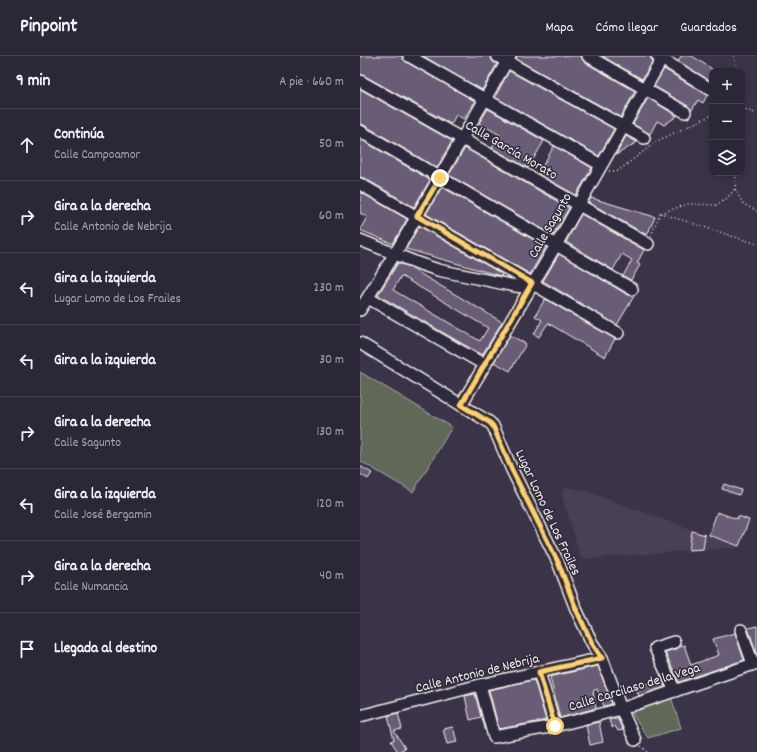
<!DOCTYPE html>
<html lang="es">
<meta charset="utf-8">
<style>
:root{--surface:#2c2737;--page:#342f3f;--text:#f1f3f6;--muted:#a6a5ad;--line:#484452}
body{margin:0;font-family:Dekko,sans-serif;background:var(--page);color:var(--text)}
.controls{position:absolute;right:12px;top:12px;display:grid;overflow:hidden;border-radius:8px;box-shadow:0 2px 6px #0003}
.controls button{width:36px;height:36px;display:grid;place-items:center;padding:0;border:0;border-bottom:1px solid var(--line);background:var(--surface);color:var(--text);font:20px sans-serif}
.stop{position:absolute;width:12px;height:12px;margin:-9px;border:3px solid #ffd166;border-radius:50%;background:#fff}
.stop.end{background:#ffd166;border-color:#fff;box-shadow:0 1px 4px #0008}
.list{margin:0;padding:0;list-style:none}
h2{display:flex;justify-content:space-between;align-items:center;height:52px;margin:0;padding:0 16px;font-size:17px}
h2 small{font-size:13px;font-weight:400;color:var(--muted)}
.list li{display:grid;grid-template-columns:26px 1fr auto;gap:12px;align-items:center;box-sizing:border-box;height:72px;padding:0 16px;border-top:1px solid var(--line)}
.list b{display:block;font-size:15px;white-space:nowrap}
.list p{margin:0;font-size:13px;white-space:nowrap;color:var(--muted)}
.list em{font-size:13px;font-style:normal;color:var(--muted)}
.icon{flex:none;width:22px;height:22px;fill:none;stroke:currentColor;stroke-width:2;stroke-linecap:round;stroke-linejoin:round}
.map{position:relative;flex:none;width:397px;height:696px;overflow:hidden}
header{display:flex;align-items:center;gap:24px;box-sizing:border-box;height:56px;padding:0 20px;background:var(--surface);border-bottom:1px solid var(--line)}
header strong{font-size:19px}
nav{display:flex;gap:22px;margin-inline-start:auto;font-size:14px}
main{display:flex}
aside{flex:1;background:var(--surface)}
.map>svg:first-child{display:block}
.built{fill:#494057}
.green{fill:#616759;stroke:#aaaca0}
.building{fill:#695b77;stroke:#f4f1e8;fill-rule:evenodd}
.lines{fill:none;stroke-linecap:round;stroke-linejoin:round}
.minor-casing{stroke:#f4f1e8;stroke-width:14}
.path{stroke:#f4f1e8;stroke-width:1.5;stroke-dasharray:1 3;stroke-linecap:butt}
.minor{stroke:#2f2a3d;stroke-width:11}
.route{stroke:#ffd166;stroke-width:5}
.labels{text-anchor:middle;stroke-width:3;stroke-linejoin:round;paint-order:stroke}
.street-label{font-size:14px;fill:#f4f1e8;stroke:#2f2a3d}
</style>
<header>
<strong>Pinpoint</strong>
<nav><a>Mapa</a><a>Cómo llegar</a><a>Guardados</a></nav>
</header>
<main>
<aside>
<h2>9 min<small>A pie · 660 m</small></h2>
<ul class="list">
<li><svg class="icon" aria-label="ahead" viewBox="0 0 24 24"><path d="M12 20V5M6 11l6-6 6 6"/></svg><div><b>Continúa</b><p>Calle Campoamor</p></div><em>50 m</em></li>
<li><svg class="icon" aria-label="right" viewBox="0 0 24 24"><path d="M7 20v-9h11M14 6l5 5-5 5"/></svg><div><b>Gira a la derecha</b><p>Calle Antonio de Nebrija</p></div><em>60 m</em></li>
<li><svg class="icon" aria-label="left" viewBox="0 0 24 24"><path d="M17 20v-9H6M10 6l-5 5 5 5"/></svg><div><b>Gira a la izquierda</b><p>Lugar Lomo de Los Frailes</p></div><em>230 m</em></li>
<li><svg class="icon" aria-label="left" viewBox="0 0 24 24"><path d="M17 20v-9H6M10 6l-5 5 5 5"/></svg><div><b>Gira a la izquierda</b></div><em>30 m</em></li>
<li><svg class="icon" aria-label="right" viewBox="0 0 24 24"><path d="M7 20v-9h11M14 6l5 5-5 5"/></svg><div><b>Gira a la derecha</b><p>Calle Sagunto</p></div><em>130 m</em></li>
<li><svg class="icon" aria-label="left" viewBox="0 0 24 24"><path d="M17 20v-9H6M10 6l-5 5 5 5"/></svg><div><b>Gira a la izquierda</b><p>Calle José Bergamin</p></div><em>120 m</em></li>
<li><svg class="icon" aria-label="right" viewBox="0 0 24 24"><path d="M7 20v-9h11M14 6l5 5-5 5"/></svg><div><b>Gira a la derecha</b><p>Calle Numancia</p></div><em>40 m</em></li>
<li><svg class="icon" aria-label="arrive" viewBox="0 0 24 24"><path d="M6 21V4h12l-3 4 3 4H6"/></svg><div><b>Llegada al destino</b></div></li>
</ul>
</aside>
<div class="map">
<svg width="397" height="696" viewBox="0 0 397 696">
<rect width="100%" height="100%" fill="#3b3449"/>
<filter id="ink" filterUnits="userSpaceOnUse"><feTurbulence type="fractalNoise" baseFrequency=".025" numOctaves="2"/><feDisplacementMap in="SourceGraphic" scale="8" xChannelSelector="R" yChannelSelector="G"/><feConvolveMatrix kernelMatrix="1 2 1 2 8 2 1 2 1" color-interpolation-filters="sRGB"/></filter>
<g filter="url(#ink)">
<path class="built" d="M205 431 222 434 380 491 221 503 202 439Z"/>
<g class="green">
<path d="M0 316 92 371 53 436 0 405Z"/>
<path d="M311 641 321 672 288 682 271 656Z"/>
</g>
<g class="building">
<path d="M0 0H42L43 3 46 6 115 45 104 63 96 59 91 68 3 19 0 18Z"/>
<path d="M63 0H128L130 1 133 6 137 8 122 34Z"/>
<path d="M157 0H221L222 3 224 6 275 35 261 61 156 3Z"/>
<path d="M242 0H290L291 3 293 5 282 23Z"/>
<path d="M321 0H332L352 13V26L318 5Z"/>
<path d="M304 13 347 39 343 47 338 44 332 54 328 50 294 30Z"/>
<path d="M149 15 254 73 239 100 135 41Z"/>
<path d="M0 33 92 85 77 112 4 69 0 68Z"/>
<path d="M288 42 317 60 304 69 297 65 290 78 273 68Z"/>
<path d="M128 53 184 85 168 112 132 92 140 79 119 67Z"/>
<path d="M266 80 277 86 256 99Z"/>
<path d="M0 83 70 124 54 151 4 122 0 121Z"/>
<path d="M194 90 232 112 216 139 178 118Z"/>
<path d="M105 92 209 152 193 179 89 119Z"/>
<path d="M82 131 186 191 170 218 66 158Z"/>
<path d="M0 136 47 163 33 188 0 174 7 161 0 157Z"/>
<path d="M231 142 295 161 287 179 228 146Z"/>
<path d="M221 158 284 194 277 207 280 209 271 224 263 220 272 204 262 198 253 214 206 186Z"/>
<path d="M59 170 142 218 141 220 46 193Z"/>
<path d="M199 198 268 239 274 240 257 269 183 225Z"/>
<path d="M38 207 47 210 142 266 122 299 18 239ZM41 220 128 272 120 285 33 234Z"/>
<path d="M185 243 255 283 245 301 188 267 179 281 174 278 182 264 175 260Z"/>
<path d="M150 279 166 288 150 315 134 306Z"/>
<path d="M0 410 12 417 8 423 0 418Z"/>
<path d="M364 428 381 434 379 439 362 433Z"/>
<path d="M357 456 377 463 378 460 389 464 379 490 349 479Z"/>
<path d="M332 475 345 479 343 493 329 494Z"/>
<path d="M397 570V598L388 572Z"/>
<path d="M375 577 384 604 319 626 305 596 316 593 320 590 324 589 331 609 359 599 353 583Z"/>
<path d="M238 610 252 648 244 650 237 633 233 635 236 652 200 662 190 621Z"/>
<path d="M302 623 305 631 279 640 276 631Z"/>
<path d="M174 624 186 664 139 673 129 634Z"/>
<path d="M115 638 121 661 110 664 105 640Z"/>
<path d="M38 657 42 673 34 675 45 692 38 696 31 685 34 684 28 660Z"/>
<path d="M257 662 263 674 258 675 255 670 252 672 249 664Z"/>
<path d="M239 666 243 686 230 689 226 669Z"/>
<path d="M93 671 97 686 87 688 83 673Z"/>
</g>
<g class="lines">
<g class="minor-casing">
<g id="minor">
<path d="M49 0 241 109"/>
<path d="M137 0 284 82"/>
<path d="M228 0 325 56"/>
<path d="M297 0 352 34"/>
<path d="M0 25 288 188"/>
<path d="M0 75 272 233"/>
<path d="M0 128 258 277"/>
<path d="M0 184 60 208 78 214 155 230 164 231 172 227"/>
<path d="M8 242 125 309"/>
<path d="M0 254 39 191 150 0"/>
<path d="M0 287 129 366 133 370 152 414 198 506 216 553 232 587 242 602 261 653 275 684"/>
<path d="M101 349 196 189 302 3"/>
<path d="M381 574 393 608"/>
<path d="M314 586 295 592 315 635"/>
<path d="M179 616 195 670"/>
<path d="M120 629 134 681 195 670 261 653 397 607"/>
<path d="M0 660 120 629 242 602"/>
</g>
</g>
<g class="path">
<path d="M374 0 378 15"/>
<path d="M382 26V29"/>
<path d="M382 52 397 58"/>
<path d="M249 115H258L297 85 352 59"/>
<path d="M376 117 375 133 383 148 397 155"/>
<path d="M301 157 328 148 356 149 367 142 375 133"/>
<path d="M291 180 300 157 397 188"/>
<path d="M281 690 288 696"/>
</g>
<use href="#minor" class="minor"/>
</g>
</g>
<g class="lines" filter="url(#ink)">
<path class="route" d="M80 122 57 160 172 227 101 349 129 366 133 370 152 414 198 506 216 553 232 587 242 602 179 616 195 670"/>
</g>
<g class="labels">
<g class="street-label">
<text transform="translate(152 93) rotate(30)" y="5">Calle García Morato</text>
<text transform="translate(189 169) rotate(-60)" y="5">Calle Sagunto</text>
<text transform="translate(189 456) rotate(65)" y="5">Lugar Lomo de Los Frailes</text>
<text transform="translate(117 616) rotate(-14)" y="5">Calle Antonio de Nebrija</text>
<text transform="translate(274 630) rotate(-17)" y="5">Calle Carcilaso de la Vega</text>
</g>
</g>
</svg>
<div class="controls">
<button>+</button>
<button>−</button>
<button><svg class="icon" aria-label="layers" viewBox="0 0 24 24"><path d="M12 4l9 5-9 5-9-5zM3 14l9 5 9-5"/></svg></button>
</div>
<div class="stop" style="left:195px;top:670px"></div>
<div class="stop end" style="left:80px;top:122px"></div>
</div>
</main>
